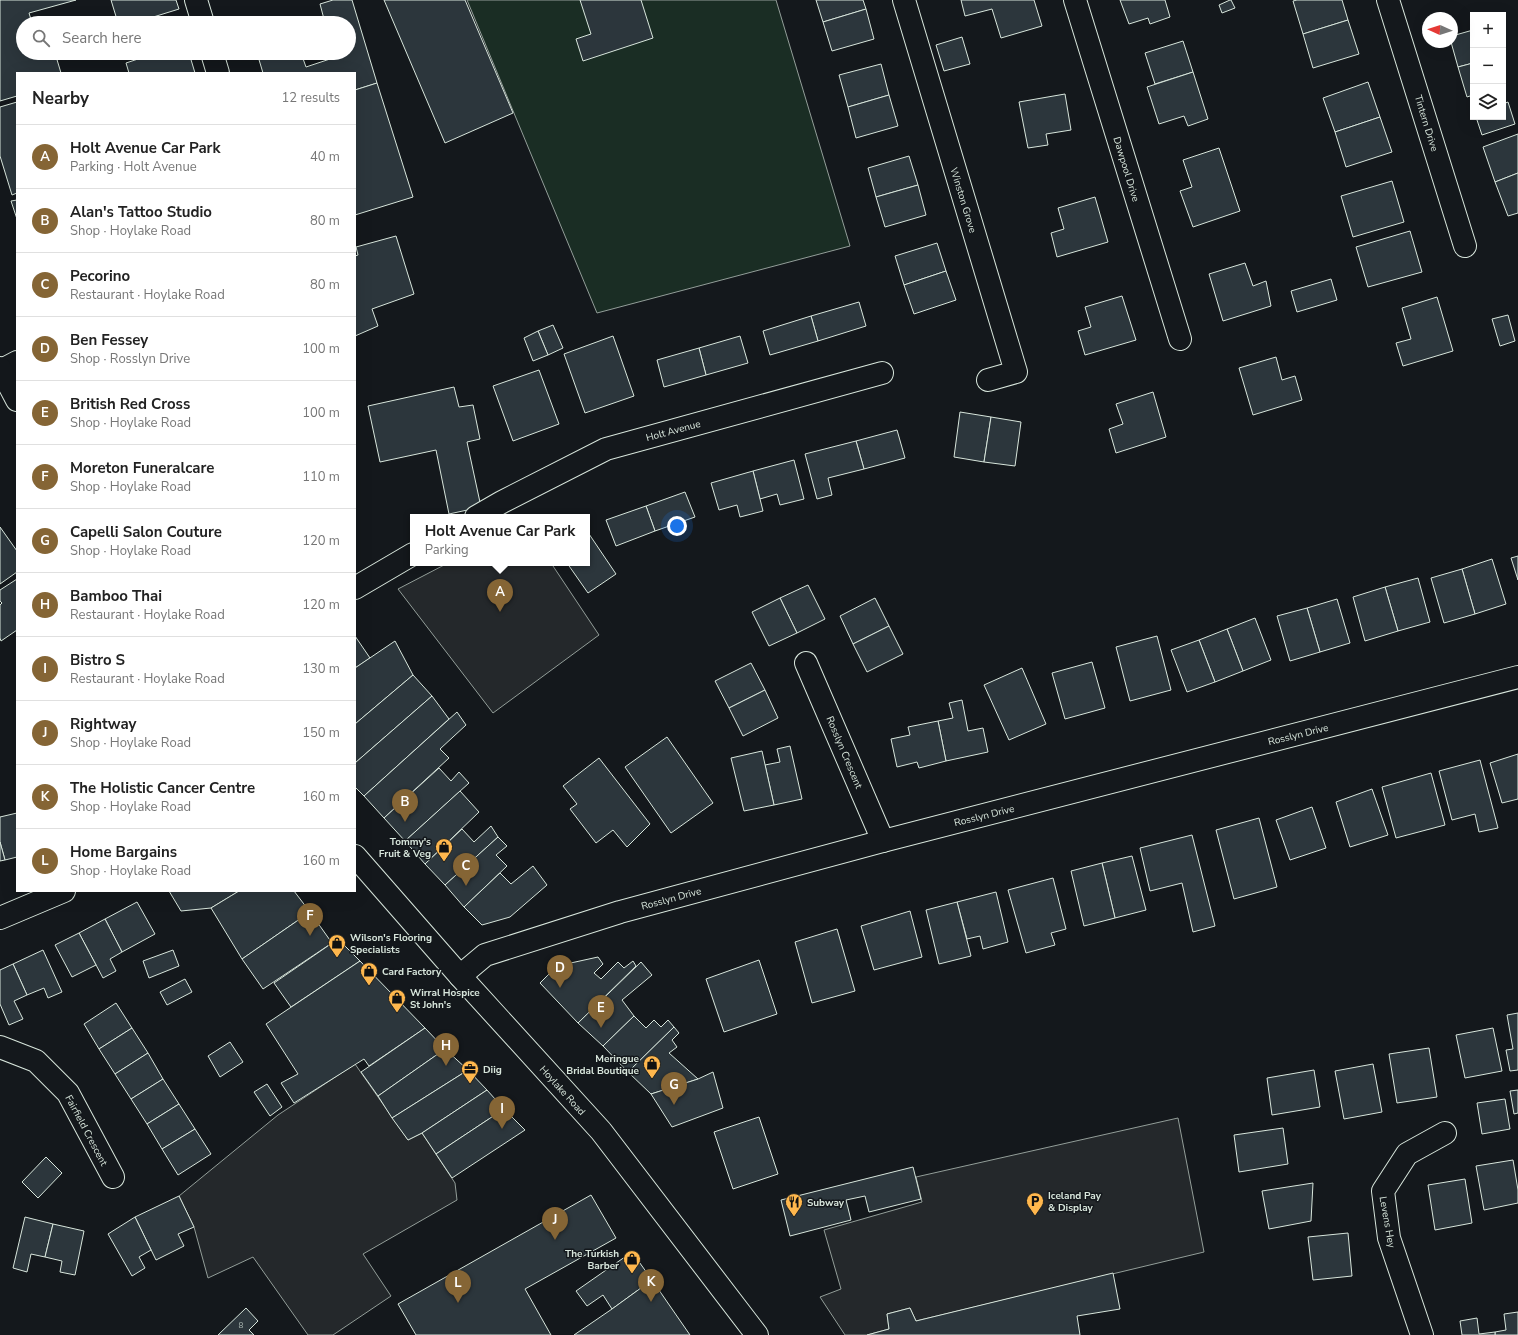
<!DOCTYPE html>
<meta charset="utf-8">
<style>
:root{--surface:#fff;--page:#f2f2f2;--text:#222;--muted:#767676;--line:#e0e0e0;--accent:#856535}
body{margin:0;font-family:"Nunito Sans",sans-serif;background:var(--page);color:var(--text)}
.controls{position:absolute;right:12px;top:12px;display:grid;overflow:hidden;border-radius:0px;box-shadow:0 4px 16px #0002}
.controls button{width:36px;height:36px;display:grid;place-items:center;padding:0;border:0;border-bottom:1px solid var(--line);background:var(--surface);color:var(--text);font:20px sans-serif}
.compass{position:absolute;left:1422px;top:12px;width:36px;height:36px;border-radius:50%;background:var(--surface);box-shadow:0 4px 16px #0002;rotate:273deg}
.you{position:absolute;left:677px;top:526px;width:14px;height:14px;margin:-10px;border:3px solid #fff;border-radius:50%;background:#1a73e8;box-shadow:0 0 0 6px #1a73e833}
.badge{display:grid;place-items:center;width:26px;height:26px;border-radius:50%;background:var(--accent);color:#fff;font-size:13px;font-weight:700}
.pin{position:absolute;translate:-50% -33px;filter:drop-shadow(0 1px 2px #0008)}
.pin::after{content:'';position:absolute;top:21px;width:14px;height:12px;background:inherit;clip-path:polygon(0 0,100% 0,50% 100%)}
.popup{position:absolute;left:410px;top:514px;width:180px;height:52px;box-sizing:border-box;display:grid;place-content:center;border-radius:0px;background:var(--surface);filter:drop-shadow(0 1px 3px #0005);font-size:13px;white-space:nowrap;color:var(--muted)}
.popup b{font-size:15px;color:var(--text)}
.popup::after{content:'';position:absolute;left:50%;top:100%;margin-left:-8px;border:8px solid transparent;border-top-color:var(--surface)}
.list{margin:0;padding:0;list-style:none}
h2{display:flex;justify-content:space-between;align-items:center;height:52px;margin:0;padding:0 16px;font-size:17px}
h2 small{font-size:13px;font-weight:400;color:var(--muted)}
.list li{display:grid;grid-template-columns:26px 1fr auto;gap:12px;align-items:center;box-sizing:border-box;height:64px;padding:0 16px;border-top:1px solid var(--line)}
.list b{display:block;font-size:15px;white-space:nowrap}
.list p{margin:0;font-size:13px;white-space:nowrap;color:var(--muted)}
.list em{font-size:13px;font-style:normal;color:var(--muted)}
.icon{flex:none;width:22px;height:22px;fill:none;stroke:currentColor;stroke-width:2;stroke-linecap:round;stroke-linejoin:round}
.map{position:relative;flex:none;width:1518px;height:1335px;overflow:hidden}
.search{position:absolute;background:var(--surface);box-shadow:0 4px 16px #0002;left:16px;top:16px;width:340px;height:44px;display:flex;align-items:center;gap:10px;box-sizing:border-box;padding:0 14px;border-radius:22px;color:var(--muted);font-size:15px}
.panel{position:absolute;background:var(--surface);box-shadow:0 4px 16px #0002;left:16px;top:72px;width:340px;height:820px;border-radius:0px}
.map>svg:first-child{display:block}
.green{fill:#1a2d24;stroke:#939e99}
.parking{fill:#24282b;stroke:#939e99}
.building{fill:#2c363c;stroke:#d8e6dc}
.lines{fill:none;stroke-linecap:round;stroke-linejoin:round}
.minor-casing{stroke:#d8e6dc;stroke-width:24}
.tertiary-casing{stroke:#d8e6dc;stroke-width:24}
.primary-casing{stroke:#d8e6dc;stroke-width:24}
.minor{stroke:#14181c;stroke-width:22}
.tertiary{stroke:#14181c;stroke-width:22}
.primary{stroke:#14181c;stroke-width:22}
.labels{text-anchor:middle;stroke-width:3;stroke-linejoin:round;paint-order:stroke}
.number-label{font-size:8px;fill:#adbab4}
.street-label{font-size:10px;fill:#d8e6dc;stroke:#14181c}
.poi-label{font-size:10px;font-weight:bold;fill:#d8e6dc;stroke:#14181c;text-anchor:start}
</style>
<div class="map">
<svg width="1518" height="1335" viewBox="0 0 1518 1335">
<rect width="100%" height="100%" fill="#14181c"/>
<path class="green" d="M467 0H776L850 246 597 313Z"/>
<g class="parking">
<path d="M448 563H551L599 635 493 713 398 589Z"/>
<path d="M355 1064 408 1140 422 1133 455 1183 457 1200 363 1254 391 1296 333 1335H308L253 1257 208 1278 194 1227 179 1196 278 1115Z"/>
<path d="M1178 1118 1204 1252 916 1321 910 1308 887 1314 889 1329 867 1335H845L820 1297 841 1289 824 1230 922 1202 916 1177Z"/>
</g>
<g class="building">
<path d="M0 0H76L29 13 32 23H23V53H55L61 73H17V96L0 101Z"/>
<path d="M111 0H176L179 9 134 23H118Z"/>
<path d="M333 0H352L377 83 355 90V73H263L257 53H301L306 67 336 57 334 53H349V23H325L320 4Z"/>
<path d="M384 0H465L513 113 445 143Z"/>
<path d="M580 0H641L653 38 583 61 576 39 591 34Z"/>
<path d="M816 0H863L866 9 823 22Z"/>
<path d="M961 0H1034L1042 26 1001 38 992 9 965 16Z"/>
<path d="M1120 0H1165L1170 17 1150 24 1148 18 1129 24Z"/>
<path d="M1230 0H1231L1235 8 1222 13 1219 5Z"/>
<path d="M1297 0H1342L1348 20 1303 34 1293 1Z"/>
<path d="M866 9 874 39 832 51 823 22Z"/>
<path d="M1348 20 1359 54 1313 68 1303 34Z"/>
<path d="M1473 30V63L1458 67 1451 42H1452V36Z"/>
<path d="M962 37 970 64 944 71 936 45Z"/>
<path d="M1183 41 1193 72 1155 84 1145 53Z"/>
<path d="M156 53H189L195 73H129L126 63Z"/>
<path d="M1473 63V95L1467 97 1458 67Z"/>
<path d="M881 64 889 95 848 107 839 75Z"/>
<path d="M1193 72 1208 119 1188 126 1184 116 1159 124 1147 87Z"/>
<path d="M1368 82 1380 117 1335 132 1323 98Z"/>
<path d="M377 83 413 197 355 215V90Z"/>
<path d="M1065 94 1071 130 1046 134 1048 145 1028 148 1019 102Z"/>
<path d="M889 95 898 126 856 138 848 107Z"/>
<path d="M17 102V193L12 195 0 156V107Z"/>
<path d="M1508 102 1515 124 1482 135 1476 117H1503V104Z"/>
<path d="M1380 117 1392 152 1346 167 1335 132Z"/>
<path d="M1518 134V173L1495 182 1483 147Z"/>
<path d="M1219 148 1240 211 1193 227 1180 191 1192 187 1183 160Z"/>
<path d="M909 156 918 185 876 197 868 168Z"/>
<path d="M1518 173V213L1508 216 1495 182Z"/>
<path d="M1392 181 1404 222 1353 237 1341 196Z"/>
<path d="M918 185 926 215 885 227 876 197Z"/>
<path d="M1095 197 1108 242 1057 257 1051 233 1064 229 1058 208Z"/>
<path d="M17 200V219L11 201Z"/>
<path d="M1410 231 1422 272 1368 287 1356 247Z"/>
<path d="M396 236 414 294 372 309 378 326 355 336V256L358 255 356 247Z"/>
<path d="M937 243 946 271 904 285 895 256Z"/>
<path d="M1245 263 1253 286 1266 281 1271 306 1223 321 1209 274Z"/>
<path d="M946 271 956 300 914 314 904 285Z"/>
<path d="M1331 279 1337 300 1297 312 1291 291Z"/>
<path d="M1122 296 1136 340 1085 355 1078 331 1091 327 1085 307Z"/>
<path d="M1437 297 1453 351 1403 366 1396 343 1411 339 1402 308Z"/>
<path d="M859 302 866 326 818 341 811 316Z"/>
<path d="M1508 315 1515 341 1500 346 1492 319Z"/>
<path d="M811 316 818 341 770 355 763 331Z"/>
<path d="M553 325 563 348 548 355 538 331Z"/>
<path d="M538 331 548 355 533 361 524 338Z"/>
<path d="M613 336 634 396 585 413 564 354Z"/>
<path d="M740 336 748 363 706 375 699 348Z"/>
<path d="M699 348 706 375 664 387 657 360Z"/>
<path d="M1276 357 1282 380 1295 376 1302 400 1253 415 1239 368Z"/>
<path d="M539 370 559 424 513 441 493 386Z"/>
<path d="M454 387 459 407 473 405 480 439 467 442 481 507 449 514 436 450 380 462 368 406Z"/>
<path d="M1153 392 1166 437 1116 453 1109 429 1123 424 1116 404Z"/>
<path d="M960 412 991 417 984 462 954 457Z"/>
<path d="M991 417 1021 422 1015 466 984 462Z"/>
<path d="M897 430 905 458 864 469 856 441Z"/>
<path d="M856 441 864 469 828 478 832 495 817 499 805 454Z"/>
<path d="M794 460 804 499 780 505 777 494 760 499 753 471Z"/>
<path d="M753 471 763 511 740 517 737 505 719 510 711 483Z"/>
<path d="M685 492 695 517 655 531 646 506Z"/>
<path d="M646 506 655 531 616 546 606 520Z"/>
<path d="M0 527 17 551V572L0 584Z"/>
<path d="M587 531 616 574 588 593 567 563H587Z"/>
<path d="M1518 556V580L1511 558Z"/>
<path d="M1492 559 1506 604 1475 614 1462 569Z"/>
<path d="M1462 569 1475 614 1444 623 1431 578Z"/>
<path d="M1418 578 1430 622 1398 631 1385 587Z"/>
<path d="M17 579V630L1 641 0 638V605L2 603 0 601V590Z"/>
<path d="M808 585 825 619 797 633 780 598Z"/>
<path d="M1385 587 1398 631 1365 641 1353 597Z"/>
<path d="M780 598 797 633 769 646 752 612Z"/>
<path d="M875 598 889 626 853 644 840 616Z"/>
<path d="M1337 599 1350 643 1320 652 1307 608Z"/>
<path d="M1307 608 1320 652 1290 661 1277 616Z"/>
<path d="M1255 618 1271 660 1243 671 1227 629Z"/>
<path d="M889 626 903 654 867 672 853 644Z"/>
<path d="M1227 629 1243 671 1215 682 1199 640Z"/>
<path d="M355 636 370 658 355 668Z"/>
<path d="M1157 636 1171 690 1130 701 1116 647Z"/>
<path d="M1199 640 1215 682 1187 692 1171 650Z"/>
<path d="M395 641 413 675 355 724V668Z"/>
<path d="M1092 662 1105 708 1065 719 1052 673Z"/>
<path d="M751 663 765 690 729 708 715 681Z"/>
<path d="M1022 668 1046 724 1009 740 984 685Z"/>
<path d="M413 675 432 696 355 763V724Z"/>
<path d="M765 690 778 718 743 736 729 708Z"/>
<path d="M432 696 449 719 364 796 355 787V763Z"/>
<path d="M962 700 968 731 983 728 988 752 946 761 938 721 953 718 949 703Z"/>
<path d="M457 712 466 725 440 749 449 758 384 818 364 796Z"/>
<path d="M938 721 946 761 919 768 917 762 897 767 891 739 910 735 908 727Z"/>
<path d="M667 737 713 803 671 833 625 767Z"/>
<path d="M790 746 802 799 774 805 765 765 780 762 777 749Z"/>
<path d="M762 751 774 805 744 811 731 758Z"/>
<path d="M1518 754V799L1502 803 1490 763Z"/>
<path d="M599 758 650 824 627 847 613 830 596 843 570 809 577 804 563 786Z"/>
<path d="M1480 760 1498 828 1479 832 1475 814 1452 820 1439 771Z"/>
<path d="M439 768 451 781 459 772 469 783 405 841 384 818Z"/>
<path d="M1431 773 1445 825 1396 838 1382 787Z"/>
<path d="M1372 789 1388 835 1350 847 1336 802Z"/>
<path d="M460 791 479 812 425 864 405 841Z"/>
<path d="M1312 807 1326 848 1290 860 1276 820Z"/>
<path d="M17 813V857L5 860 0 842V817Z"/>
<path d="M1259 818 1277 887 1234 899 1216 830Z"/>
<path d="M491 826 498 837 445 885 425 864 462 829 474 842Z"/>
<path d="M1192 835 1215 926 1193 932 1182 883 1150 891 1140 848Z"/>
<path d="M498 837 507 846 496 855 507 866 464 907 445 885Z"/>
<path d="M0 842 5 860 0 861Z"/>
<path d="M1132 856 1146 910 1115 918 1102 863Z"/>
<path d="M1102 863 1115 918 1084 926 1071 871Z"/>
<path d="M533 866 547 885 510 917 482 925 464 907 500 873 511 884Z"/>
<path d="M1053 878 1066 929 1051 933 1055 945 1026 953 1008 890Z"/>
<path d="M169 891H239L211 908 181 911Z"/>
<path d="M239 891H294L310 912 242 959 211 908Z"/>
<path d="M996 892 1008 942 983 949 980 936 967 939 957 902Z"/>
<path d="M137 902 155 934 122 952 105 919Z"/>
<path d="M957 902 971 956 939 964 926 910Z"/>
<path d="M910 911 922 957 874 970 861 926Z"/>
<path d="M310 912 332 943 263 989 242 959Z"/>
<path d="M105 919 122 952 110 959 116 971 103 978 79 933Z"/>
<path d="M837 929 855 991 812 1003 795 942Z"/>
<path d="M79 933 96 965 72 977 55 945Z"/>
<path d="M338 939 360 961 291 1007 274 983Z"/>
<path d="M43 950 62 992 48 998 44 988 27 995 13 964Z"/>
<path d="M173 950 179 966 149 978 143 961Z"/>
<path d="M598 957 603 964 594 973 601 979 618 962 624 968 633 961 636 966 578 1023 540 983 557 966Z"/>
<path d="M759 960 777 1014 724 1032 706 979Z"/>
<path d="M360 961 425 1028 369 1066 364 1059 294 1103 281 1083 298 1074 266 1024Z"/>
<path d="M641 962 652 975 622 1000 634 1016 603 1046 578 1023Z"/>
<path d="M13 964 27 995 14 1001 23 1019 9 1025 0 1004V970Z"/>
<path d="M185 979 192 992 167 1005 160 992Z"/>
<path d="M116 1003 132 1028 99 1049 84 1024Z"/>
<path d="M1518 1013V1070L1510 1071 1506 1050 1513 1049 1507 1015Z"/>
<path d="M634 1016 646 1028 654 1020 661 1027 668 1020 674 1027 628 1072 603 1046Z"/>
<path d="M674 1027 679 1033 672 1040 677 1047 669 1053 698 1079 651 1094 628 1072Z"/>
<path d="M132 1028 148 1053 115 1074 99 1049Z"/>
<path d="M425 1028 445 1049 378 1096 361 1072Z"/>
<path d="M1493 1028 1502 1071 1465 1078 1456 1035Z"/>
<path d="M230 1042 243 1062 220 1077 208 1056Z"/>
<path d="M1429 1048 1437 1097 1397 1103 1389 1054Z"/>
<path d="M445 1049 468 1070 392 1118 378 1096Z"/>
<path d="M148 1053 163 1079 131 1099 115 1074Z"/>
<path d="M1373 1064 1382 1112 1344 1119 1335 1071Z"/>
<path d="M468 1070 487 1090 422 1133 408 1140 392 1118Z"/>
<path d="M1314 1070 1320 1107 1272 1115 1267 1078Z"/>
<path d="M713 1072 723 1108 672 1127 651 1094 698 1079Z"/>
<path d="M163 1079 179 1104 147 1124 131 1099Z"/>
<path d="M267 1084 282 1107 270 1116 254 1092Z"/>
<path d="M487 1090 504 1109 436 1154 422 1133Z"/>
<path d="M1518 1090V1113L1514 1114 1510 1091Z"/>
<path d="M1505 1099 1510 1129 1482 1134 1477 1103Z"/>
<path d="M179 1104 195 1129 162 1149 147 1124Z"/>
<path d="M504 1109 525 1130 452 1178 436 1154Z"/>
<path d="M759 1117 778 1174 733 1189 714 1132Z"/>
<path d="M1283 1128 1288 1164 1239 1172 1234 1135Z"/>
<path d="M195 1129 211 1154 178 1175 162 1149Z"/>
<path d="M46 1157 62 1173 38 1198 22 1182Z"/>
<path d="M1513 1160 1518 1190V1203L1484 1210 1476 1166Z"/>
<path d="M913 1167 921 1199 869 1212 865 1196 846 1200 851 1220 790 1236 781 1200Z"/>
<path d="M1465 1179 1472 1223 1435 1230 1428 1185Z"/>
<path d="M1313 1183 1311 1221 1269 1229 1262 1191Z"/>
<path d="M591 1195 616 1238 525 1289 551 1335H416L398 1304Z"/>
<path d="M179 1196 194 1227 178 1234 184 1246 156 1260 135 1217Z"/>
<path d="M25 1217 53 1224 45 1257 31 1254 27 1272 13 1268Z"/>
<path d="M135 1217 151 1250 139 1257 145 1268 132 1276 108 1234Z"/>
<path d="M53 1224 84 1231 75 1275 60 1272 62 1261 45 1257Z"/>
<path d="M1348 1233 1352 1276 1313 1280 1308 1237Z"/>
<path d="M632 1252 652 1280 612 1309 603 1295 587 1306 576 1291Z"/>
<path d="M1113 1273 1120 1309 1077 1316 1080 1335H867L889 1329 887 1314 910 1308 916 1321Z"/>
<path d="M652 1280 690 1335H574L612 1309Z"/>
<path d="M246 1308 258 1321 249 1330 254 1335H218Z"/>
<path d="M1518 1312V1335H1495V1332L1506 1330 1504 1314Z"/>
<path d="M1477 1318 1479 1334 1495 1332V1335H1462L1460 1321Z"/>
</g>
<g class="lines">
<g class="minor-casing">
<g id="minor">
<path d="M196 0 203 23"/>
<path d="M904 0 1016 372 988 380"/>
<path d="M1075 0 1180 339"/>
<path d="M1388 0 1465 246"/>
<path d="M212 53 218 73"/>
<path d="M0 371 17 362"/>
<path d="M476 517 502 502 606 449 882 373"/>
<path d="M355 588 413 554"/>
<path d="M806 663 883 841"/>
<path d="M460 976 485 955 620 912 883 841 1518 677"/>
<path d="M0 1047 36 1061 68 1093 113 1177"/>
<path d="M1422 1335 1389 1238 1383 1191 1407 1154 1445 1133"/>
</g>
</g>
<g class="tertiary-casing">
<path id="tertiary" d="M0 918 64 891"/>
</g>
<g class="primary-casing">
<g id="primary">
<path d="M0 368 17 400"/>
<path d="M355 856 460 976 601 1131 757 1335"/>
</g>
</g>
<use href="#minor" class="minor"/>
<use href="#tertiary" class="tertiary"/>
<use href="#primary" class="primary"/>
</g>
<defs>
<g id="shop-pin" transform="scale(0.9)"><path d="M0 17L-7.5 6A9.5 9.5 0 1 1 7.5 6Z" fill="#ffb74d" stroke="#14181c"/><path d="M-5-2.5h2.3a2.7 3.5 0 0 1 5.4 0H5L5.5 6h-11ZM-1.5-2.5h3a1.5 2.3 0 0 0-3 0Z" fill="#111"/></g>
<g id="office-pin" transform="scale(0.9)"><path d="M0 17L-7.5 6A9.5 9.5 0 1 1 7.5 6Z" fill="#ffb74d" stroke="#14181c"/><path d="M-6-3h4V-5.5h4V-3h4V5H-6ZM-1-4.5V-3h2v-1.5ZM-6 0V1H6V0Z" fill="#111"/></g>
<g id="parking-pin" transform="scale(0.9)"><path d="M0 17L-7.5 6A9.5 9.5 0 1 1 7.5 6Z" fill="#ffb74d" stroke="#14181c"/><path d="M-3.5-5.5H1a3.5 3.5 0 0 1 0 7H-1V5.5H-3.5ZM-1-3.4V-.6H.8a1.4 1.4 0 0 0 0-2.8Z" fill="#111"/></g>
<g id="restaurant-pin" transform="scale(0.9)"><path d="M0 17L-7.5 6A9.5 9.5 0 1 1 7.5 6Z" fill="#ffb74d" stroke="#14181c"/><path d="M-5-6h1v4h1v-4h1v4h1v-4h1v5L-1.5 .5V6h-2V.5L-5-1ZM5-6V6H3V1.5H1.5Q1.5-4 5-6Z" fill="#111"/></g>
</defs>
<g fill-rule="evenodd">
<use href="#shop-pin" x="444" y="847"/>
<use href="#shop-pin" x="337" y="943"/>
<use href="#shop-pin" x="369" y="971"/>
<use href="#shop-pin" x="397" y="998"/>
<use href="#shop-pin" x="652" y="1064"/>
<use href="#office-pin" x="470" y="1069"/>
<use href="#parking-pin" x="1035" y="1201"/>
<use href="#restaurant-pin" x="794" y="1202"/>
<use href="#shop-pin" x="632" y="1259"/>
</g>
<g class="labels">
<g class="number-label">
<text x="241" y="1328">8</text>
</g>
<g class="street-label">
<text transform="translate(1427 123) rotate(73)" y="4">Tintern Drive</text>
<text transform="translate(1127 169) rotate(73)" y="4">Dawpool Drive</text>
<text transform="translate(964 200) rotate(73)" y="4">Winston Grove</text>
<text transform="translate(673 430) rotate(-15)" y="4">Holt Avenue</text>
<text transform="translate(1298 734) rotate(-14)" y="4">Rosslyn Drive</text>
<text transform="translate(845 752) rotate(67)" y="4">Rosslyn Crescent</text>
<text transform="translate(984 815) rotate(-14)" y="4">Rosslyn Drive</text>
<text transform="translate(671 898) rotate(-15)" y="4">Rosslyn Drive</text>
<text transform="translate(563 1090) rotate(48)" y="4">Hoylake Road</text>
<text transform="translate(87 1130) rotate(62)" y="4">Fairfield Crescent</text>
<text transform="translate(1388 1222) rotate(80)" y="4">Levens Hey</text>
</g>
<g class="poi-label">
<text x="431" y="845" text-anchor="end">Tommy's<tspan x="431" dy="12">Fruit &amp; Veg</tspan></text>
<text x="350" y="941">Wilson's Flooring<tspan x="350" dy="12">Specialists</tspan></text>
<text x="382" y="975">Card Factory</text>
<text x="410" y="996">Wirral Hospice<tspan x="410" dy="12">St John's</tspan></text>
<text x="639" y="1062" text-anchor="end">Meringue<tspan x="639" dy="12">Bridal Boutique</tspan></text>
<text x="483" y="1073">Diig</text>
<text x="1048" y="1199">Iceland Pay<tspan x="1048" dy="12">&amp; Display</tspan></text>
<text x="807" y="1206">Subway</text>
<text x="619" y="1257" text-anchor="end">The Turkish<tspan x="619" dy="12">Barber</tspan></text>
</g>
</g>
</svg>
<div class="controls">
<button>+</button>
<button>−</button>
<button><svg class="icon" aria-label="layers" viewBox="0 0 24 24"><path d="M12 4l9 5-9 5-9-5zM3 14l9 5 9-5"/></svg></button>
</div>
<svg class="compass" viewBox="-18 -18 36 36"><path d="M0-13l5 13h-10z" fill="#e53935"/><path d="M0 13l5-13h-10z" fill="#767676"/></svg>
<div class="you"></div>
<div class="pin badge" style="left:500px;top:612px">A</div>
<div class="popup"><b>Holt Avenue Car Park</b>Parking</div>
<div class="pin badge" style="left:405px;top:822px">B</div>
<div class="pin badge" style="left:466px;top:886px">C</div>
<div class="pin badge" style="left:560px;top:988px">D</div>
<div class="pin badge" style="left:601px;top:1028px">E</div>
<div class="pin badge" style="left:310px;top:936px">F</div>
<div class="pin badge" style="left:674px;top:1105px">G</div>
<div class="pin badge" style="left:446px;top:1066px">H</div>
<div class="pin badge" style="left:502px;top:1129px">I</div>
<div class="pin badge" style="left:555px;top:1240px">J</div>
<div class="pin badge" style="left:651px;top:1302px">K</div>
<div class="pin badge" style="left:458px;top:1303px">L</div>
<div class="search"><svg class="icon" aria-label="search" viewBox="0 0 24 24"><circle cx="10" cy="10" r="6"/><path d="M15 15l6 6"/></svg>Search here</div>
<section class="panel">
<h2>Nearby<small>12 results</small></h2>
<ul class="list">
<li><span class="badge">A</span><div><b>Holt Avenue Car Park</b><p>Parking · Holt Avenue</p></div><em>40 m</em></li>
<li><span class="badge">B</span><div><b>Alan's Tattoo Studio</b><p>Shop · Hoylake Road</p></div><em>80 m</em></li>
<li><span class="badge">C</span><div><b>Pecorino</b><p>Restaurant · Hoylake Road</p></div><em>80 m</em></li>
<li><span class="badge">D</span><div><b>Ben Fessey</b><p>Shop · Rosslyn Drive</p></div><em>100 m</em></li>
<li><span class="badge">E</span><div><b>British Red Cross</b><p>Shop · Hoylake Road</p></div><em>100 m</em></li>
<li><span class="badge">F</span><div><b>Moreton Funeralcare</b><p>Shop · Hoylake Road</p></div><em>110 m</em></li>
<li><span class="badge">G</span><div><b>Capelli Salon Couture</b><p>Shop · Hoylake Road</p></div><em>120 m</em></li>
<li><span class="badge">H</span><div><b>Bamboo Thai</b><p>Restaurant · Hoylake Road</p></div><em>120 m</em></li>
<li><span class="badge">I</span><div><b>Bistro S</b><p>Restaurant · Hoylake Road</p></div><em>130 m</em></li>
<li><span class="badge">J</span><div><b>Rightway</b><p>Shop · Hoylake Road</p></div><em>150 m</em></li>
<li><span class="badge">K</span><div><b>The Holistic Cancer Centre</b><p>Shop · Hoylake Road</p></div><em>160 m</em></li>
<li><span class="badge">L</span><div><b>Home Bargains</b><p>Shop · Hoylake Road</p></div><em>160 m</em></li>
</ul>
</section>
</div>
